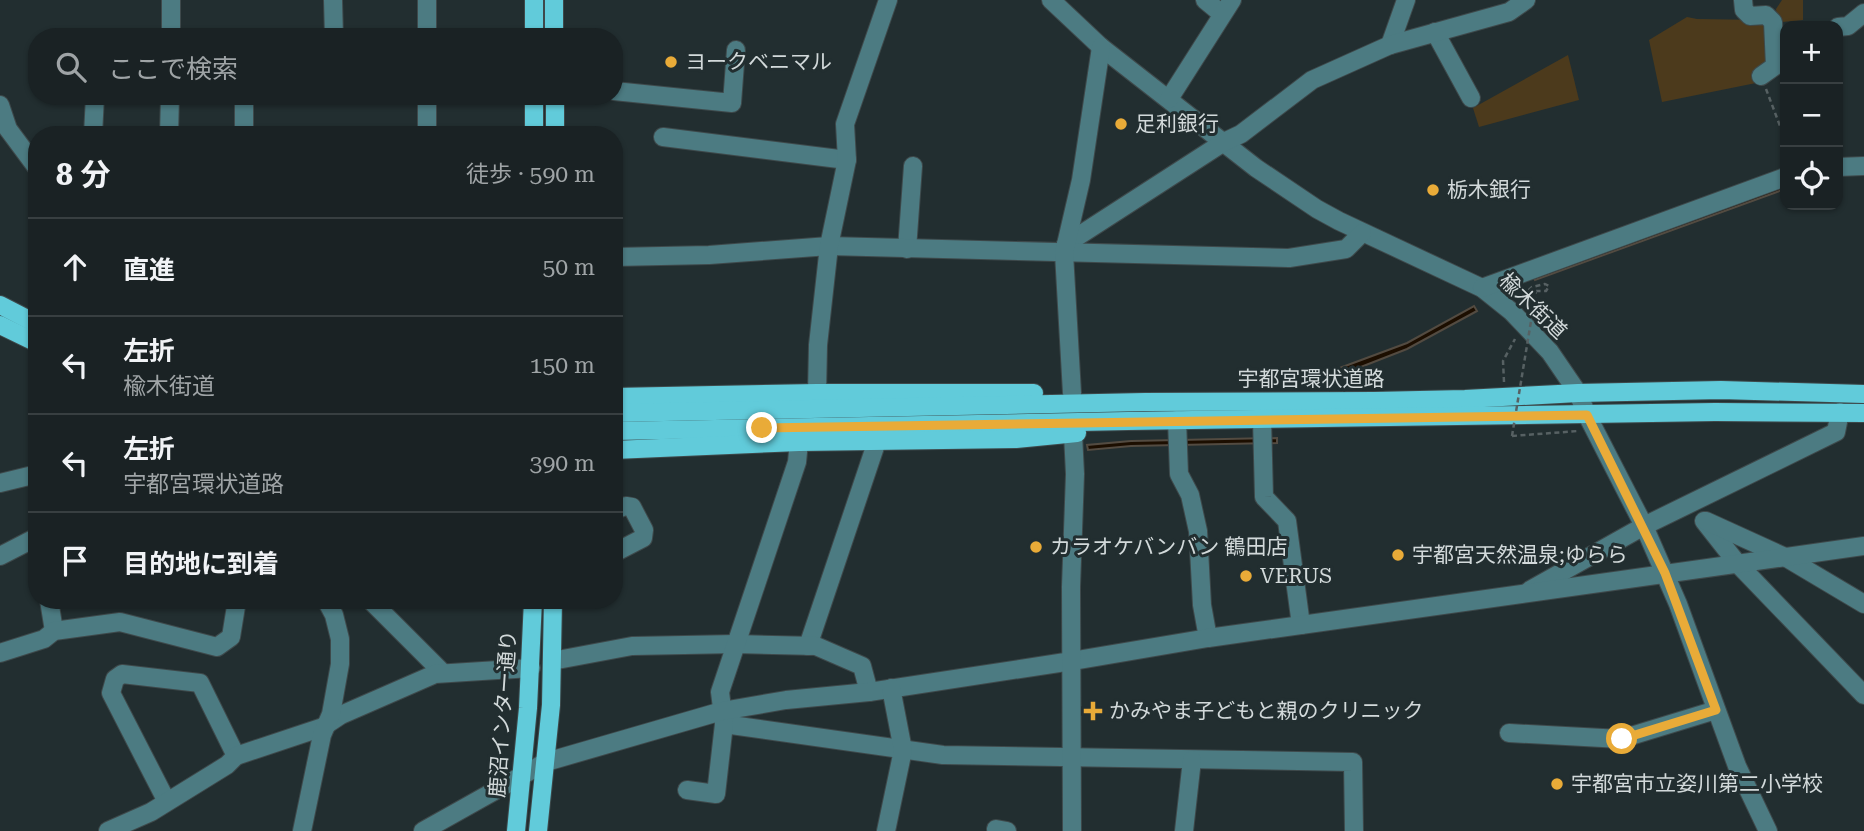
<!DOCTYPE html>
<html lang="ja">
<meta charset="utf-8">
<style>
:root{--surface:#1a2224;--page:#272f31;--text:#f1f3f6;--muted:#9fa4a6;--line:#383f41}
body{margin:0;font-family:"Roboto Serif","Noto Sans JP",serif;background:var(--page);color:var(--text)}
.controls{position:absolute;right:21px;top:21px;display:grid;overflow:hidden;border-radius:14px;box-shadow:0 2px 5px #0004}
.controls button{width:63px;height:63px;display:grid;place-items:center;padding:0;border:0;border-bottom:2px solid var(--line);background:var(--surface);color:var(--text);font:35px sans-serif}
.stop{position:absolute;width:21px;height:21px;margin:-16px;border:5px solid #e9ab38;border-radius:50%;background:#fff}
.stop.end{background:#e9ab38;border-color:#fff;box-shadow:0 2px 7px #0008}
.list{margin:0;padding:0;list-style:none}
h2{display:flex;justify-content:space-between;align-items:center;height:91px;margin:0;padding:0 28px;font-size:30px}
h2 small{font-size:23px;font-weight:400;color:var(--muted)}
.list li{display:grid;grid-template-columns:46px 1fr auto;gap:21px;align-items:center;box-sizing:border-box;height:98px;padding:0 28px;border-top:2px solid var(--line)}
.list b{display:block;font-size:26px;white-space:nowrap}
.list p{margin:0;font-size:23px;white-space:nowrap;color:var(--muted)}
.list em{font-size:23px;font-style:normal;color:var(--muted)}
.icon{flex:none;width:38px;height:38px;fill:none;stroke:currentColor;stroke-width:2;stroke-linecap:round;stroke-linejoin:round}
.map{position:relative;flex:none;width:1864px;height:831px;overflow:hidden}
.search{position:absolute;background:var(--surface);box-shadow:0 2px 5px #0004;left:28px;top:28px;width:595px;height:77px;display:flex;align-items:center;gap:18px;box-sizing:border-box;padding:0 24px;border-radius:28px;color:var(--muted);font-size:26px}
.panel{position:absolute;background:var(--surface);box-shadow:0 2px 5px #0004;left:28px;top:126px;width:595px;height:483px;border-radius:28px}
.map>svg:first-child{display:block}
.green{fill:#4c3a1c}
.water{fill:#1c0e00;stroke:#534b41;stroke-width:2}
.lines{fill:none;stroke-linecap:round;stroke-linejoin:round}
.minor-casing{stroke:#3e494b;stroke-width:20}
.major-casing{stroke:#3e494b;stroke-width:20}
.path{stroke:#576163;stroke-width:2.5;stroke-dasharray:5 3.5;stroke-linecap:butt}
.minor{stroke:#4c7b82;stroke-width:18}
.major{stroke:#61cbda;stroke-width:18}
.path-bridge{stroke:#576163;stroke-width:2.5;stroke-dasharray:5 3.5;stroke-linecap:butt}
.route{stroke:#e9ab38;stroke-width:9}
.poi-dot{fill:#e9ab38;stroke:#222e30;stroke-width:2.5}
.labels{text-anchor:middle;stroke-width:6;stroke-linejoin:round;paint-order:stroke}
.poi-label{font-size:21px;fill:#d2d9da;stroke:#222e30;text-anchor:start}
.street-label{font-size:21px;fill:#d2d9da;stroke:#222e30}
</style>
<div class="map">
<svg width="1864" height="831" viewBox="0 0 1864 831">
<rect width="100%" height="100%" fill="#222e30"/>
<g class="green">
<path d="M1782 0H1803V20L1782 22 1777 17 1776 9Z"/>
<path d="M1687 17 1697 19 1761 20 1768 26 1769 64 1756 83 1662 102 1649 40Z"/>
<path d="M1568 55 1579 100 1479 127 1473 108Z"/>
</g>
<g class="water">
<path d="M1785 182V189L1535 280 1533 275Z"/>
<path d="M1474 306 1477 311 1407 349 1330 379 1327 375 1337 369 1407 343Z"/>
<path d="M1277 438V443L1131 446 1088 450 1087 445 1131 441Z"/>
</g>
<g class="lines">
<g class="minor-casing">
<g id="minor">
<path d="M333 0 334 37"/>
<path d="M427 0V37"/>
<path d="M1051 0 1101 47 1256 168 1317 209 1339 221 1482 288 1512 312 1550 352 1578 393 1587 415 1644 526 1678 604 1737 766 1768 831"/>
<path d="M1205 0 1222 14"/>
<path d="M1743 0 1744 10 1750 16 1766 15 1773 22 1775 66 1761 76"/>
<path d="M1838 27 1848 26 1864 13"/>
<path d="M1435 32 1471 98"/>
<path d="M171 37V0"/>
<path d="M1390 45 1406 0"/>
<path d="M614 91 732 103 736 50"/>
<path d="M244 96V135"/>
<path d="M1169 99 1232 0"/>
<path d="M0 105 8 129 37 168"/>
<path d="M93 135 95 96"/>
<path d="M169 135 170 96"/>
<path d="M427 135V96"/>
<path d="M663 137 847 160"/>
<path d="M1838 167 1864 166"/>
<path d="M1066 244 1224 142 1241 134 1312 80 1390 45 1509 12 1526 0"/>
<path d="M907 249 913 166"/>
<path d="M614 257 709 255 829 246 1289 258 1346 249 1362 233"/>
<path d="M1482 288 1785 177"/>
<path d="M817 393 818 345 829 246 847 160 845 124 888 0"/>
<path d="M1072 393 1064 253 1081 180 1101 47"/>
<path d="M1262 419 1264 497 1287 521 1301 625"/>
<path d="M1177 420 1179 474 1190 495 1198 531 1202 605 1208 638"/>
<path d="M0 483 37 474"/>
<path d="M614 510 626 506 632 507 644 530 643 538 614 553"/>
<path d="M1704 521 1737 563 1864 695"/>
<path d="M1706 521 1785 557 1864 604"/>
<path d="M0 556 37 537"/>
<path d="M1530 590 1644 526 1836 432 1840 412"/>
<path d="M49 600 54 631"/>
<path d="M370 600 443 673"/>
<path d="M808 646 877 441"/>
<path d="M0 653 44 639 54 631 120 622 217 647 231 637 237 600"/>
<path d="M552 661 632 646 736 644 816 646 862 666 869 692"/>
<path d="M724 724 943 755 1353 762 1354 831"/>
<path d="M1509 733 1621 739 1716 710"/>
<path d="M687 790 716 794 724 724 720 692 797 462 799 442"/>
<path d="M166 800 111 693 115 679 122 674 200 683 236 756"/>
<path d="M996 829 1007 831"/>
<path d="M108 831 151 812 227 765 236 756 323 727 341 715 435 674 531 668"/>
<path d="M302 831 322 735 331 714 340 664V639L334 615 326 600"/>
<path d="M423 831 546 762 722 711 786 700 869 692 1072 661 1208 638 1864 546"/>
<path d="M886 831 903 750 891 688"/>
<path d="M1072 831 1071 587 1075 474 1073 434"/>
<path d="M1184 831 1192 760"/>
</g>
</g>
<g class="major-casing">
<g id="major">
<path d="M534 0V37"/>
<path d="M554 0V37"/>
<path d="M555 96V135"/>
<path d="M534 135V96"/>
<path d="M0 305 37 324"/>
<path d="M0 325 37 343"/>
<path d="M614 397 817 393H1034"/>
<path d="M614 413 1145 402 1374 401 1465 399 1578 393 1721 390 1864 394"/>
<path d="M614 431 1128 421 1715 412 1864 413"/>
<path d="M614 450 799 442 1016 439 1077 433"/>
<path d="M516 831 528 708 533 600"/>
<path d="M538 831 551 705 553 600"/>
</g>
</g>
<g class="path">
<path d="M1766 89 1785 139"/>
<path d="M1522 296 1532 287 1545 284 1549 286 1546 291H1536"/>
<path d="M1504 382 1503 361 1515 339"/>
<path d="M1512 436 1578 431"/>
</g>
<use href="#minor" class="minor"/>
<use href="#major" class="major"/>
<path class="path-bridge" d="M1512 436 1536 291"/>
</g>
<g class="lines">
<path class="route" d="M762 428 1587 415 1665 573 1716 710 1622 739"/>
</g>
<g class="poi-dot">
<circle cx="671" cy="62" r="7"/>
<circle cx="1121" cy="124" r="7"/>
<circle cx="1433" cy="190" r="7"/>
<circle cx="1036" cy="547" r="7"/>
<circle cx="1398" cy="555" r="7"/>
<circle cx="1246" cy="576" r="7"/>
<path d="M1089.5 700.5h7v7h7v7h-7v7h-7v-7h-7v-7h7z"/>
<circle cx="1557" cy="784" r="7"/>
</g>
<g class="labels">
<g class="poi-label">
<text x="685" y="69">ヨークベニマル</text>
<text x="1135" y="131">足利銀行</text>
<text x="1447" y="197">栃木銀行</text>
<text x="1050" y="554">カラオケバンバン 鶴田店</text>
<text x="1412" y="562">宇都宮天然温泉;ゆらら</text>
<text x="1260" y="583">VERUS</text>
<text x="1109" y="718">かみやま子どもと親のクリニック</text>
<text x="1571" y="791">宇都宮市立姿川第二小学校</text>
</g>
<g class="street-label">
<text transform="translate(1533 306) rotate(44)" y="7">楡木街道</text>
<text x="1311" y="386">宇都宮環状道路</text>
<text transform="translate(503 714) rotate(-86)" y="7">鹿沼インター通り</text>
</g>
</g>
</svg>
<div class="controls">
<button>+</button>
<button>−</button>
<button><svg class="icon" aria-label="locate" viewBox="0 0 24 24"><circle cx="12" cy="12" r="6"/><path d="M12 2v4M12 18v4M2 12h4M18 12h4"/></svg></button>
</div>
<div class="stop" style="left:1622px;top:739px"></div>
<div class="stop end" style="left:762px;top:428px"></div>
<div class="search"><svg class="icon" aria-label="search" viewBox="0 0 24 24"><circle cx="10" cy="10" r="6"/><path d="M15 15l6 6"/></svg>ここで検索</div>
<section class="panel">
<h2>8 分<small>徒歩 · 590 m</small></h2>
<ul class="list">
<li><svg class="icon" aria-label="ahead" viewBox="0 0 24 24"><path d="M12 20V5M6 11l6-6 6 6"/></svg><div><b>直進</b></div><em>50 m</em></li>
<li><svg class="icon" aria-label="left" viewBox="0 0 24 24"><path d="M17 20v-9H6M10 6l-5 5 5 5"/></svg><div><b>左折</b><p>楡木街道</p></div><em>150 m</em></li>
<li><svg class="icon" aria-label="left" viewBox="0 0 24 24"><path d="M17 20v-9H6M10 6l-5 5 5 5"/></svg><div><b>左折</b><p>宇都宮環状道路</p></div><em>390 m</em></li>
<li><svg class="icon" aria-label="arrive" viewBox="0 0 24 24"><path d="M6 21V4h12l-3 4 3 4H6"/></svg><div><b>目的地に到着</b></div></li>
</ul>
</section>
</div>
